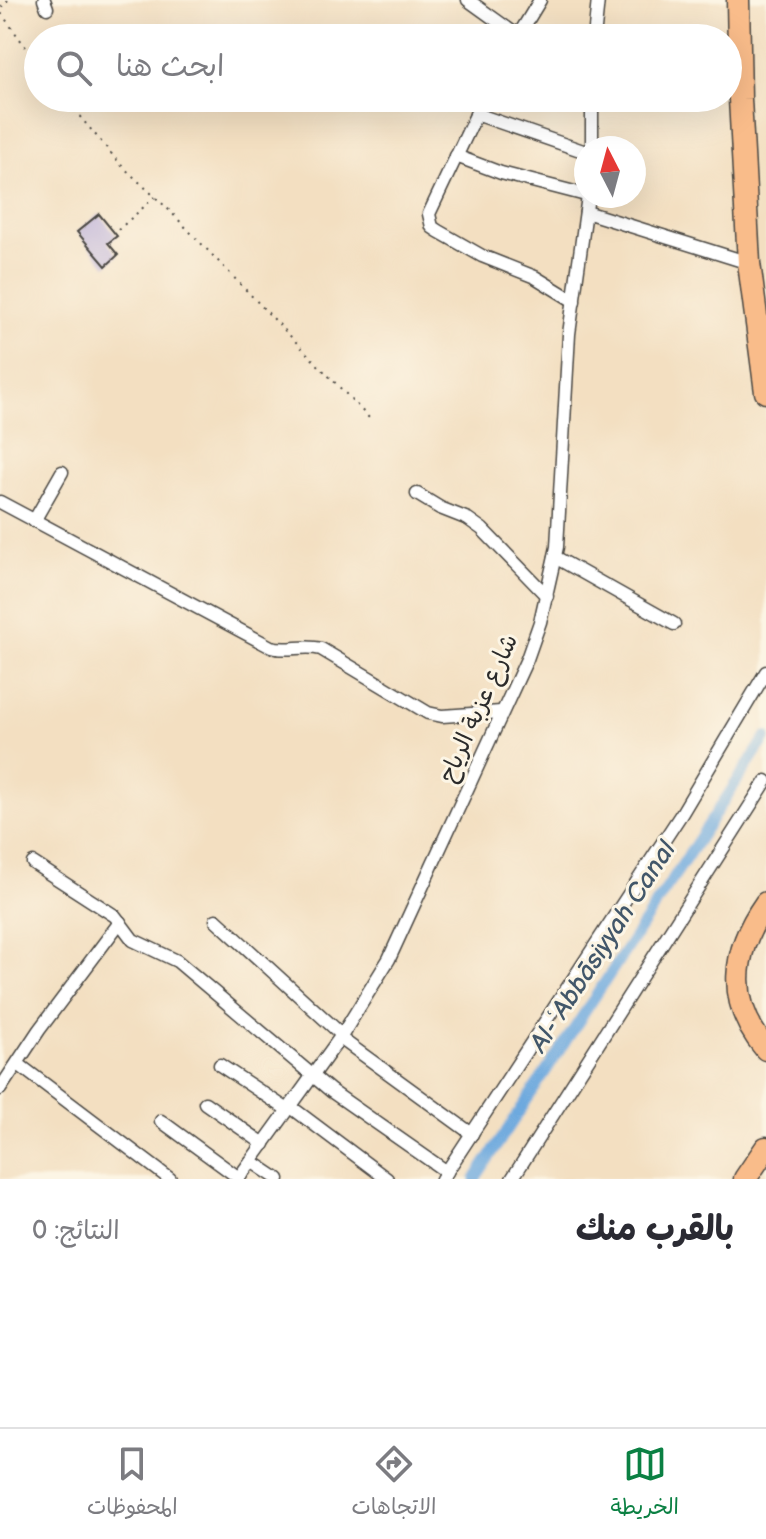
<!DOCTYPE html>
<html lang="ar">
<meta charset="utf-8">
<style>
:root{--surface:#fff;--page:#f2f2f3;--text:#2b2b33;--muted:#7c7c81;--line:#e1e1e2;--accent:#0b8043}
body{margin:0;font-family:"Balsamiq Sans","Playpen Sans Arabic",sans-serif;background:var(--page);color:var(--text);direction:rtl}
.compass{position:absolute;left:574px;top:136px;width:72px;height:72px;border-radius:50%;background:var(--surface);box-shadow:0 8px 32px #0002;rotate:354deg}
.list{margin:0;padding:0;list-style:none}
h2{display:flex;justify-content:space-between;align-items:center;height:104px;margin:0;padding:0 32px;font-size:34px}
h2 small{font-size:26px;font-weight:400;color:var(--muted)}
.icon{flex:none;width:44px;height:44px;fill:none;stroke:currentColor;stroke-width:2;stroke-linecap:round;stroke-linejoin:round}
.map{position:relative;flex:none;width:766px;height:1179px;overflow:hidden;direction:ltr}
.search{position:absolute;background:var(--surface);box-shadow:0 8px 32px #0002;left:24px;right:24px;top:24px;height:88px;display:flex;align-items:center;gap:20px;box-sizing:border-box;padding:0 28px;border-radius:44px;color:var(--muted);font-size:30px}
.sheet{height:248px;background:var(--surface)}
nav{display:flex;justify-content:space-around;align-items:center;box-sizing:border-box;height:112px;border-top:2px solid var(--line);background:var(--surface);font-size:22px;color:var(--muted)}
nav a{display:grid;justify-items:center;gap:4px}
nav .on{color:var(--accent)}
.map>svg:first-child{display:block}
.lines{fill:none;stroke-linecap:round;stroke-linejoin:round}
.canal{stroke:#6da9de;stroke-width:11}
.building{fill:#b4a7d6}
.street-casing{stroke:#494642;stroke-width:15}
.highway-casing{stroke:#494642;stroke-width:25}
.path{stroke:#494642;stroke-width:2;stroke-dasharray:2 6;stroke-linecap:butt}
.street{stroke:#fff;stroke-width:12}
.highway{stroke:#f9bc8a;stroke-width:22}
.labels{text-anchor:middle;stroke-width:6;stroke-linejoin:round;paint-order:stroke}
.street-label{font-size:24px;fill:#2b2b2b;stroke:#fcf5e5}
.water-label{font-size:26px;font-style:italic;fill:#42576a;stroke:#fcf5e5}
</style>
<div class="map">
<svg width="766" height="1179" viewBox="0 0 766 1179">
<rect width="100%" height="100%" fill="#fcf5e5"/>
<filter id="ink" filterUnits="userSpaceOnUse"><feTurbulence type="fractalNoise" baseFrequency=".0125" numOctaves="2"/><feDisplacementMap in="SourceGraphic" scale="16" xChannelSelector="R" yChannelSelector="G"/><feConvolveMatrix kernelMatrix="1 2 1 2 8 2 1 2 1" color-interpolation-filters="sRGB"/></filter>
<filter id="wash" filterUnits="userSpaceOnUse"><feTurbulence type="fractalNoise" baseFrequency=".006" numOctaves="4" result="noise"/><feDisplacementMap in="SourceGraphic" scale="32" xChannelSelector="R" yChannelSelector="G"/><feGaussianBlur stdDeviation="1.8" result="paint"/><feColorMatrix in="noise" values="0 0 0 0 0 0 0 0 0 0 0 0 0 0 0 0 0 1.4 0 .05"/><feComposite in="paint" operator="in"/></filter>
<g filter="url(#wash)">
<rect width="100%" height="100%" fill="#f3dfc1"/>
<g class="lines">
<path class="canal" d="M475 1179 766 737"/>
</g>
<g id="blocks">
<path class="building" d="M99 214 117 236 108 243 118 255 106 266 77 232Z"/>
</g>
</g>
<g filter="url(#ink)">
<use href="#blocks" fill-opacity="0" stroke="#494642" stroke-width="2"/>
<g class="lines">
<g class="street-casing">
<g id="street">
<path d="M44 0 47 8"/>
<path d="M468 0 518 36"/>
<path d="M517 38 540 0"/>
<path d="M594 38 598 0"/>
<path d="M484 98 429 214 432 227 438 231 482 256 535 277 574 301"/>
<path d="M476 114 586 152"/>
<path d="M592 148V98"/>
<path d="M456 156 501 173 586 195"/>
<path d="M586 212 749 263"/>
<path d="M417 494 440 508 468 519 482 529 547 596"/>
<path d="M0 502 271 647C288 652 304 644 321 649L428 713 442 716 501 712"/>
<path d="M34 521 62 472"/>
<path d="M555 557 674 624"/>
<path d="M33 863 115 916 133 940 177 961 331 1091 447 1172"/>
<path d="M216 920 342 1035"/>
<path d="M340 1038 472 1134"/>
<path d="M18 1064 170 1179"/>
<path d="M220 1065 288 1110"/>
<path d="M0 1089 39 1030 120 922"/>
<path d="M205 1103 264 1144"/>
<path d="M291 1107 387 1179"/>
<path d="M161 1121 239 1178"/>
<path d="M251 1161 278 1179"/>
<path d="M238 1179 342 1035 389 959 527 659 540 622 557 547 569 334 588 196"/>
<path d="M442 1179 682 813 766 672"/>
<path d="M512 1179 766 781"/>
</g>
</g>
<g class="highway-casing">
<g id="highway">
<path d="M738 0 740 99 749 263 766 392"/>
<path d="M766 903C732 951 726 1002 766 1049"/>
<path d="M745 1179 766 1148"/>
</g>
</g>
<g class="path">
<path d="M8 0 1 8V13L38 64"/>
<path d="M64 98 122 166 167 208 373 422"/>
<path d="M118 230 155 197"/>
</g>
<use href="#street" class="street"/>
<use href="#highway" class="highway"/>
</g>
</g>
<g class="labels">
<g class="street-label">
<text transform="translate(478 708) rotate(-66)" y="8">شارع عزبة الرياح</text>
</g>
<g class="water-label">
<text transform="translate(602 946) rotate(-57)" y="9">Al-ʿAbbāsiyyah Canal</text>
</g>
</g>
</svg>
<svg class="compass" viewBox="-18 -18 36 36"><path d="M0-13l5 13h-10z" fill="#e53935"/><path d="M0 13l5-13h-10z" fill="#7c7c81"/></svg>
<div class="search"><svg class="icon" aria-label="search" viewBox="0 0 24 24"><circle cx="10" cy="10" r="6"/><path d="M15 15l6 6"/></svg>ابحث هنا</div>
</div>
<section class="sheet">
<h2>بالقرب منك<small>النتائج: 0</small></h2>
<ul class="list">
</ul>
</section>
<nav>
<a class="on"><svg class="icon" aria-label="map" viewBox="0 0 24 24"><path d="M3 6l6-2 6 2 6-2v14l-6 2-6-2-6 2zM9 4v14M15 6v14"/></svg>الخريطة</a>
<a><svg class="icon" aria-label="directions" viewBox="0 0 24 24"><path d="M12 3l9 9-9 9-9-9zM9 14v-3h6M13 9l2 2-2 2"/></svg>الاتجاهات</a>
<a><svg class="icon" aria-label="saved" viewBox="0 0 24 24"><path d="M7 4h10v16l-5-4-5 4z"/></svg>المحفوظات</a>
</nav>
